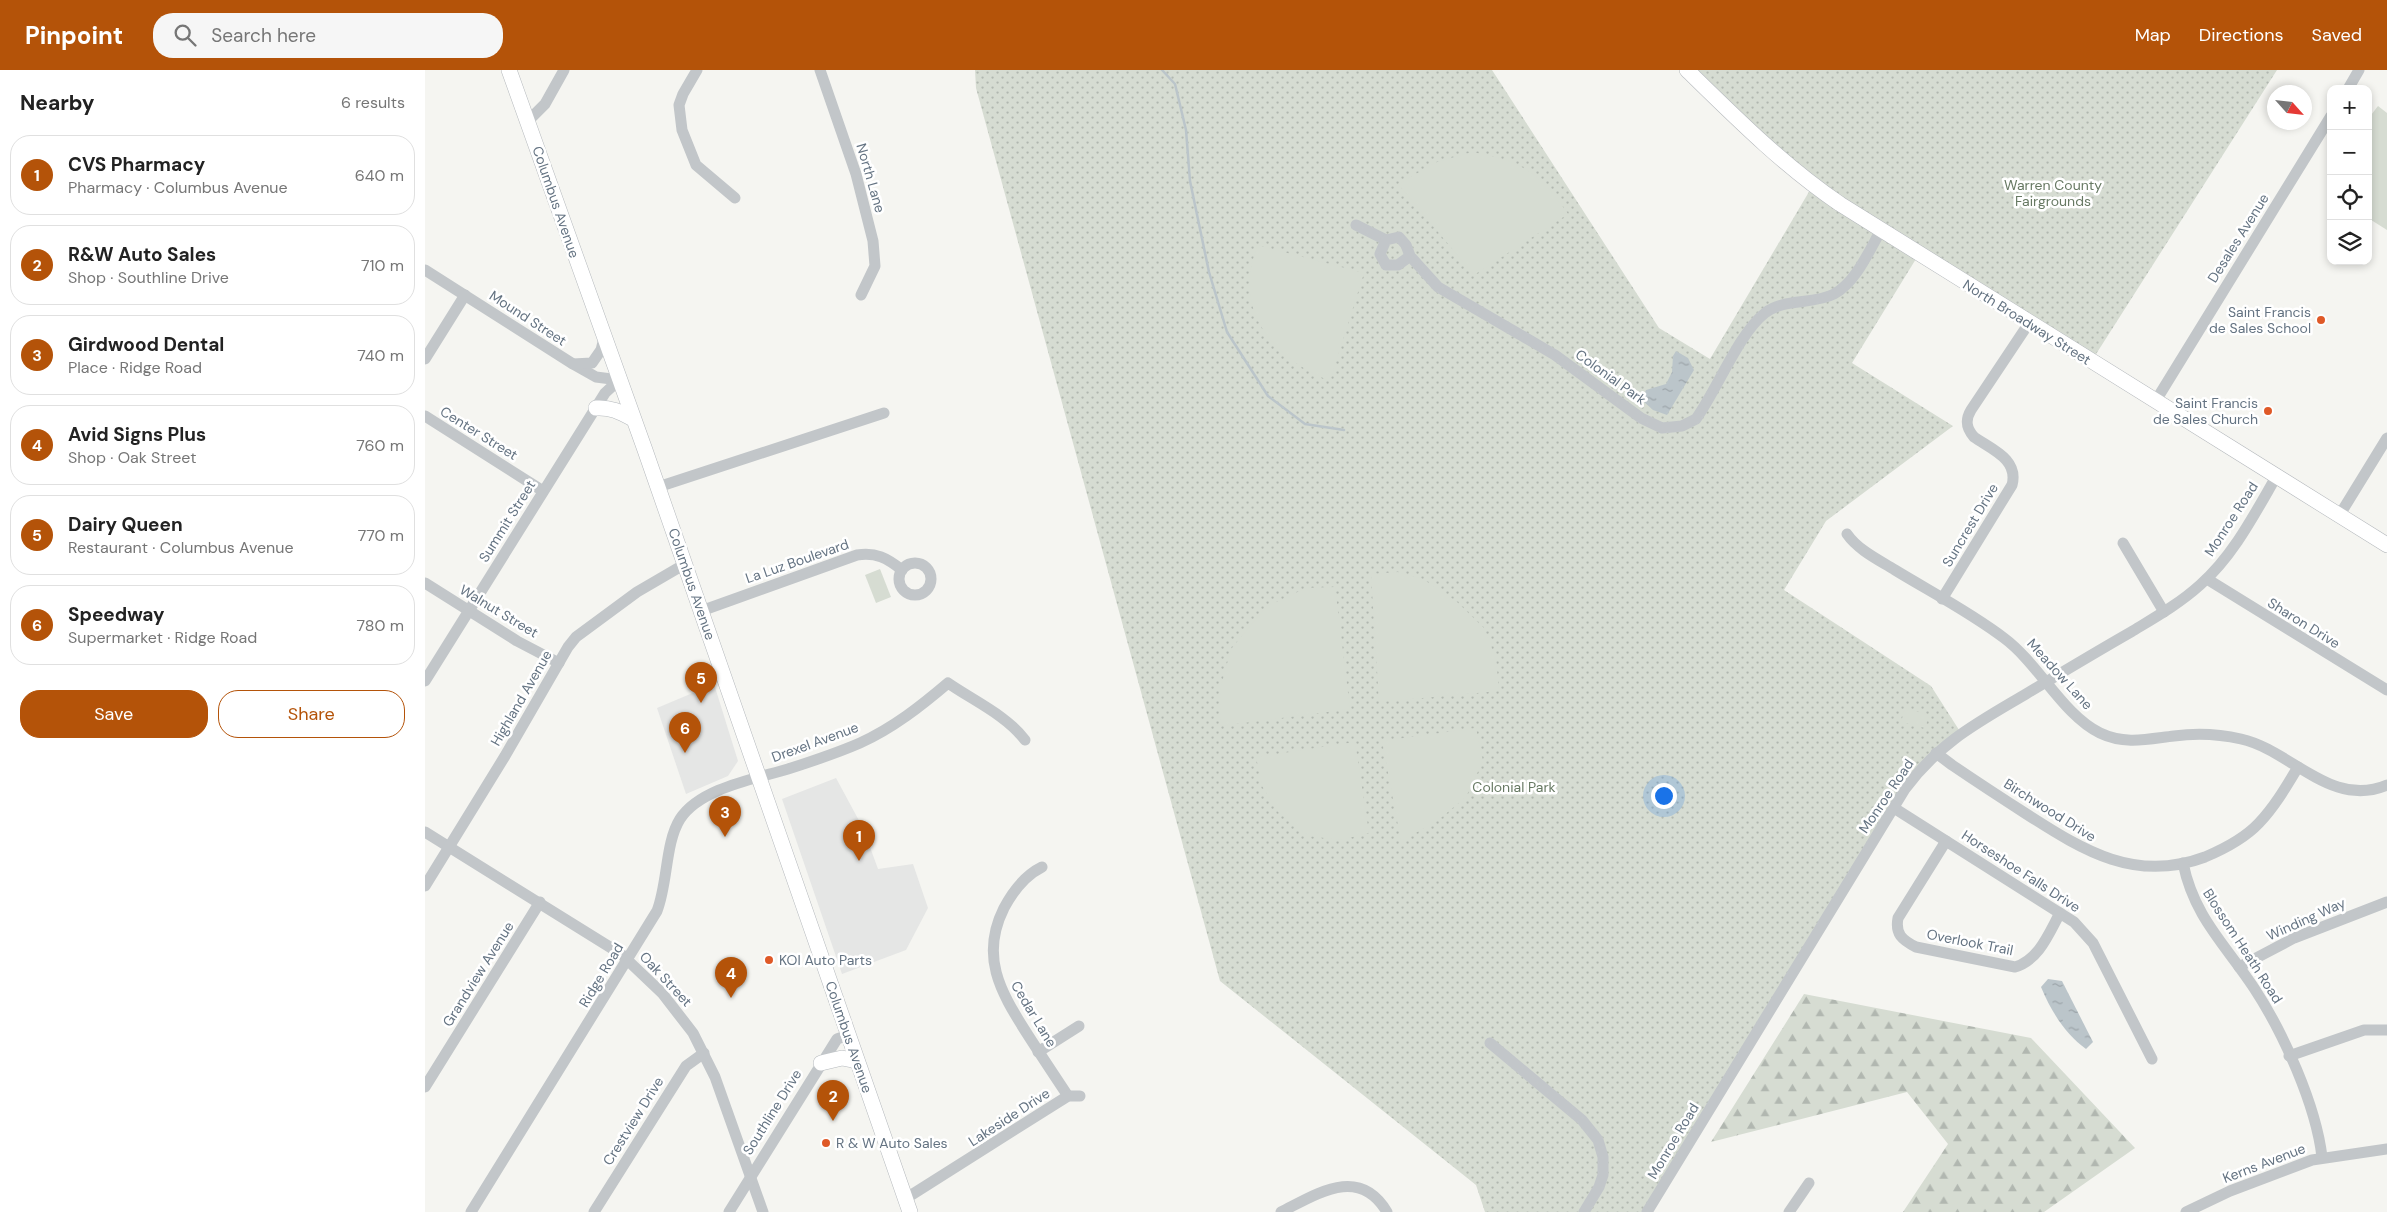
<!DOCTYPE html>
<meta charset="utf-8">
<style>
:root{--surface:#fff;--page:#f6f6f6;--text:#222;--muted:#767676;--line:#e0e0e0;--accent:#b45309}
body{margin:0;font-family:"DM Sans",sans-serif;background:var(--page);color:var(--text)}
.controls{position:absolute;right:15px;top:15px;display:grid;overflow:hidden;border-radius:10px;box-shadow:0 2px 8px #0003}
.controls button{width:45px;height:45px;display:grid;place-items:center;padding:0;border:0;border-bottom:1px solid var(--line);background:var(--surface);color:var(--text);font:25px sans-serif}
.compass{position:absolute;left:1842px;top:15px;width:45px;height:45px;border-radius:50%;background:var(--surface);box-shadow:0 2px 8px #0003;rotate:117deg}
.you{position:absolute;left:1238px;top:725px;width:18px;height:18px;margin:-12px;border:4px solid #fff;border-radius:50%;background:#1a73e8;box-shadow:0 0 0 8px #1a73e833}
.badge{display:grid;place-items:center;width:32px;height:32px;border-radius:50%;background:var(--accent);color:#fff;font-size:16px;font-weight:700}
.pin{position:absolute;translate:-50% -41px;filter:drop-shadow(0 1px 2px #0008)}
.pin::after{content:'';position:absolute;top:26px;width:18px;height:15px;background:inherit;clip-path:polygon(0 0,100% 0,50% 100%)}
.list{margin:0;padding:0;list-style:none}
h2{display:flex;justify-content:space-between;align-items:center;height:65px;margin:0;padding:0 20px;font-size:21px}
h2 small{font-size:16px;font-weight:400;color:var(--muted)}
.list li{display:grid;grid-template-columns:32px 1fr auto;gap:15px;align-items:center;box-sizing:border-box;height:80px;margin:0 10px 10px;padding:0 10px;border:1px solid var(--line);border-radius:20px}
.list b{display:block;font-size:19px;white-space:nowrap}
.list p{margin:0;font-size:16px;white-space:nowrap;color:var(--muted)}
.list em{font-size:16px;font-style:normal;color:var(--muted)}
.actions{display:flex;gap:10px;padding:15px 20px}
.actions a{flex:1;padding:11px 0;border:1px solid var(--accent);border-radius:20px;text-align:center;font-size:18px;color:var(--accent)}
.actions .main{background:var(--accent);color:#fff}
.icon{flex:none;width:28px;height:28px;fill:none;stroke:currentColor;stroke-width:2;stroke-linecap:round;stroke-linejoin:round}
.map{position:relative;flex:none;width:1962px;height:1142px;overflow:hidden}
header{display:flex;align-items:center;gap:30px;box-sizing:border-box;height:70px;padding:0 25px;background:var(--accent);color:#fff}
header strong{font-size:24px}
nav{display:flex;gap:28px;margin-inline-start:auto;font-size:18px}
.search{width:350px;height:45px;background:var(--page);display:flex;align-items:center;gap:12px;box-sizing:border-box;padding:0 18px;border-radius:20px;color:var(--muted);font-size:19px}
main{display:flex}
aside{flex:1;background:var(--surface)}
.map>svg:first-child{display:block}
.built{fill:#e5e6e5}
.forest{fill:url(#forest-firs)}
.park{fill:url(#park-dots)}
.garden{fill:#d6dcd2}
.water{fill:url(#water-ripples)}
.lines{fill:none;stroke-linecap:round;stroke-linejoin:round}
.stream{stroke:#bbc5ca;stroke-width:2.5}
.major-casing{stroke:#b5b9bd;stroke-width:16}
.minor{stroke:#c2c6c9;stroke-width:11}
.major{stroke:#fff;stroke-width:15}
.poi-dot{fill:#df5927;stroke:#fff;stroke-width:2}
.labels{text-anchor:middle;stroke-width:5;stroke-linejoin:round;paint-order:stroke}
.street-label{font-size:14px;fill:#647382;stroke:#fff}
.park-label{font-size:14px;fill:#677963;stroke:#fff}
.poi-label{font-size:14px;fill:#647382;stroke:#fff;text-anchor:end}
</style>
<header>
<strong>Pinpoint</strong>
<div class="search"><svg class="icon" aria-label="search" viewBox="0 0 24 24"><circle cx="10" cy="10" r="6"/><path d="M15 15l6 6"/></svg>Search here</div>
<nav><a>Map</a><a>Directions</a><a>Saved</a></nav>
</header>
<main>
<aside>
<h2>Nearby<small>6 results</small></h2>
<ul class="list">
<li><span class="badge">1</span><div><b>CVS Pharmacy</b><p>Pharmacy · Columbus Avenue</p></div><em>640 m</em></li>
<li><span class="badge">2</span><div><b>R&amp;W Auto Sales</b><p>Shop · Southline Drive</p></div><em>710 m</em></li>
<li><span class="badge">3</span><div><b>Girdwood Dental</b><p>Place · Ridge Road</p></div><em>740 m</em></li>
<li><span class="badge">4</span><div><b>Avid Signs Plus</b><p>Shop · Oak Street</p></div><em>760 m</em></li>
<li><span class="badge">5</span><div><b>Dairy Queen</b><p>Restaurant · Columbus Avenue</p></div><em>770 m</em></li>
<li><span class="badge">6</span><div><b>Speedway</b><p>Supermarket · Ridge Road</p></div><em>780 m</em></li>
</ul>
<div class="actions"><a class="main">Save</a><a>Share</a></div>
</aside>
<div class="map">
<svg width="1962" height="1142" viewBox="0 0 1962 1142">
<defs>
<pattern id="forest-firs" width="22" height="20" patternUnits="userSpaceOnUse" patternTransform="scale(1.25)"><rect width="22" height="20" fill="#d6dcd2"/><path d="M5 1l3.5 6h-7zM16 11l3.5 6h-7z" fill="#b1b7b0"/></pattern>
<pattern id="park-dots" width="8" height="8" patternUnits="userSpaceOnUse" patternTransform="scale(1.25)"><rect width="8" height="8" fill="#d6dcd2"/><path d="M2 2h.1M6 6h.1" fill="none" stroke="#b1b7b0" stroke-width="1.8" stroke-linecap="round"/></pattern>
<pattern id="water-ripples" width="26" height="14" patternUnits="userSpaceOnUse" patternTransform="scale(1.25)"><rect width="26" height="14" fill="#bbc5ca"/><path d="M2 4q2-2 4 0t4 0M15 11q2-2 4 0t4 0" fill="none" stroke="#9ca4a9"/></pattern>
</defs>
<rect width="100%" height="100%" fill="#f5f5f1"/>
<g class="built">
<path d="M289 614 313 691 303 706 261 724 232 638Z"/>
<path d="M411 708 438 758 453 799 488 794 503 838 481 880 417 904 357 729Z"/>
</g>
<path class="forest" d="M1379 924 1606 968 1710 1078 1619 1142H1478L1523 1074 1482 1022 1286 1072Z"/>
<path class="park" d="M550 0H1067L1234 258 1285 289 1388 115 1262 0H1852L1666 292 1494 184 1427 293 1528 356 1401 451 1359 520 1506 616 1536 663 1495 699 1222 1142H1060L1051 1115 795 911 551 18Z"/>
<g class="garden">
<path d="M1953 36 1962 43V160L1943 148V49Z"/>
<path d="M1047 82C1097 91 1114 102 1143 144L1049 205 973 114 1012 92Z"/>
<path d="M832 175 939 203 905 311C863 294 825 262 824 213 824 201 829 187 832 175Z"/>
<path d="M455 499 466 527 451 533 440 505Z"/>
<path d="M973 502 998 509 1031 531 1059 558 1071 589 1074 621 954 632 946 504Z"/>
<path d="M910 517 925 639 795 656 796 616 806 579 841 537 881 518Z"/>
<path d="M1480 638 1504 645 1500 658 1476 652Z"/>
<path d="M1051 658 1058 691 1041 727 1012 751 976 771 957 671Z"/>
<path d="M930 672 944 763 915 770 884 766 853 742 837 716 831 687Z"/>
</g>
<g class="water">
<path d="M1251 281 1263 288 1269 300 1242 345 1228 340 1217 330 1221 320 1241 314 1247 302 1248 286Z"/>
<path d="M1623 909 1637 911 1668 972 1661 979C1640 964 1626 941 1616 917Z"/>
</g>
<g class="lines">
<path class="stream" d="M737 0 750 14 761 60 765 111 784 202 802 262 843 326 880 354 919 360"/>
<g class="major-casing">
<g id="major">
<path d="M84 0 220 380 485 1142"/>
<path d="M1262 0C1311 48 1359 96 1415 134L1962 475"/>
<path d="M171 338C186 337 195 342 208 349"/>
<path d="M396 993 417 988 432 991"/>
</g>
</g>
<g class="minor">
<path d="M272 0 258 24 254 35 257 60 271 95 310 128"/>
<path d="M395 0 431 104 448 171 450 196 436 225"/>
<path d="M1923 19 1934 0"/>
<path d="M103 51 120 34 139 0"/>
<path d="M931 155 961 170"/>
<path d="M985 186 973 195H961L955 184 961 170 974 167 981 175 985 186 1013 217 1130 285 1216 348 1237 358 1257 356 1271 349C1292 320 1314 263 1340 243 1359 228 1388 235 1409 224 1431 212 1444 181 1456 160"/>
<path d="M0 200 148 294 171 307 194 310"/>
<path d="M0 289 40 225"/>
<path d="M148 294 167 293 176 280 179 268"/>
<path d="M1730 332 1906 46"/>
<path d="M0 346 118 421"/>
<path d="M233 417 459 343"/>
<path d="M1914 446 1962 368"/>
<path d="M1422 464C1433 480 1454 490 1470 500 1506 522 1545 542 1579 568 1614 594 1638 645 1675 663 1700 675 1723 669 1749 666 1771 663 1794 664 1816 669 1866 680 1906 739 1962 715"/>
<path d="M1698 473 1739 542"/>
<circle cx="490" cy="509" r="16"/>
<path d="M1782 509 1962 620"/>
<path d="M0 513 92 571 134 593"/>
<path d="M1517 529 1587 415C1594 389 1566 379 1549 367 1541 358 1540 350 1546 340L1604 253"/>
<path d="M276 541 432 485C451 482 462 488 477 500"/>
<path d="M0 611 180 323 194 310"/>
<path d="M1511 683 1527 695C1552 712 1578 729 1603 745 1659 781 1711 813 1780 787 1799 779 1819 769 1834 753 1850 736 1861 717 1873 697"/>
<path d="M1469 738 1649 852 1668 873 1727 989"/>
<path d="M0 762 196 884 237 923 268 963 290 1007 338 1142"/>
<path d="M1521 771 1473 848C1470 864 1477 870 1491 877L1590 897C1614 890 1624 863 1635 843"/>
<path d="M1758 793C1769 847 1800 874 1829 918 1858 962 1891 1035 1897 1087"/>
<path d="M617 797C599 806 588 821 579 838 555 886 575 921 601 962 615 984 629 1005 643 1026"/>
<path d="M0 816 80 686 143 577 151 567 212 522 260 494"/>
<path d="M1814 897 1869 868 1962 832"/>
<path d="M1065 973 1157 1050 1173 1070 1178 1087V1105L1174 1117 1159 1142"/>
<path d="M613 982 654 956"/>
<path d="M1864 986 1939 960H1962"/>
<path d="M0 1017 115 832"/>
<path d="M480 1129 643 1026H655"/>
<path d="M46 1142 232 841C243 813 240 773 255 749 275 718 330 709 363 699 388 691 412 683 435 673 468 658 496 636 523 613 549 631 581 645 600 670"/>
<path d="M169 1142 261 996 279 983"/>
<path d="M304 1142 412 969 423 965"/>
<path d="M856 1142C892 1124 934 1095 962 1142"/>
<path d="M1222 1142 1480 719C1515 672 1552 653 1601 624 1636 603 1671 582 1706 562 1729 548 1754 534 1775 515 1808 486 1829 445 1851 407"/>
<path d="M1364 1142 1384 1113"/>
<path d="M1761 1142 1805 1121 1887 1090 1962 1079"/>
</g>
<use href="#major" class="major"/>
</g>
<g class="poi-dot">
<circle cx="1896" cy="250" r="5"/>
<circle cx="1843" cy="341" r="5"/>
<circle cx="344" cy="890" r="5"/>
<circle cx="401" cy="1073" r="5"/>
</g>
<g class="labels">
<g class="street-label">
<text transform="translate(446 108) rotate(74)" y="5">North Lane</text>
<text transform="translate(131 132) rotate(71)" y="5">Columbus Avenue</text>
<text transform="translate(1813 168) rotate(-58)" y="5">Desales Avenue</text>
<text transform="translate(103 248) rotate(33)" y="5">Mound Street</text>
<text transform="translate(1602 252) rotate(32)" y="5">North Broadway Street</text>
<text transform="translate(1186 307) rotate(36)" y="5">Colonial Park</text>
<text transform="translate(54 363) rotate(32)" y="5">Center Street</text>
<text transform="translate(1806 449) rotate(-57)" y="5">Monroe Road</text>
<text transform="translate(82 451) rotate(-58)" y="5">Summit Street</text>
<text transform="translate(1545 455) rotate(-59)" y="5">Suncrest Drive</text>
<text transform="translate(372 491) rotate(-19)" y="5">La Luz Boulevard</text>
<text transform="translate(267 514) rotate(71)" y="5">Columbus Avenue</text>
<text transform="translate(74 541) rotate(31)" y="5">Walnut Street</text>
<text transform="translate(1879 553) rotate(32)" y="5">Sharon Drive</text>
<text transform="translate(1635 604) rotate(48)" y="5">Meadow Lane</text>
<text transform="translate(96 628) rotate(-60)" y="5">Highland Avenue</text>
<text transform="translate(390 672) rotate(-20)" y="5">Drexel Avenue</text>
<text transform="translate(1461 726) rotate(-56)" y="5">Monroe Road</text>
<text transform="translate(1625 740) rotate(32)" y="5">Birchwood Drive</text>
<text transform="translate(1596 801) rotate(33)" y="5">Horseshoe Falls Drive</text>
<text transform="translate(1881 849) rotate(-24)" y="5">Winding Way</text>
<text transform="translate(1545 872) rotate(11)" y="5">Overlook Trail</text>
<text transform="translate(1818 876) rotate(57)" y="5">Blossom Heath Road</text>
<text transform="translate(53 904) rotate(-58)" y="5">Grandview Avenue</text>
<text transform="translate(176 905) rotate(-59)" y="5">Ridge Road</text>
<text transform="translate(241 909) rotate(47)" y="5">Oak Street</text>
<text transform="translate(609 944) rotate(59)" y="5">Cedar Lane</text>
<text transform="translate(424 967) rotate(71)" y="5">Columbus Avenue</text>
<text transform="translate(347 1042) rotate(-58)" y="5">Southline Drive</text>
<text transform="translate(584 1047) rotate(-33)" y="5">Lakeside Drive</text>
<text transform="translate(208 1051) rotate(-58)" y="5">Crestview Drive</text>
<text transform="translate(1248 1071) rotate(-59)" y="5">Monroe Road</text>
<text transform="translate(1839 1093) rotate(-21)" y="5">Kerns Avenue</text>
</g>
<g class="park-label">
<text x="1628" y="120">Warren County<tspan x="1628" dy="16">Fairgrounds</tspan></text>
<text x="1089" y="722">Colonial Park</text>
</g>
<g class="poi-label">
<text x="1886" y="247">Saint Francis<tspan x="1886" dy="16">de Sales School</tspan></text>
<text x="1833" y="338">Saint Francis<tspan x="1833" dy="16">de Sales Church</tspan></text>
<text x="354" y="895" text-anchor="start">KOI Auto Parts</text>
<text x="411" y="1078" text-anchor="start">R &amp; W Auto Sales</text>
</g>
</g>
</svg>
<div class="controls">
<button>+</button>
<button>−</button>
<button><svg class="icon" aria-label="locate" viewBox="0 0 24 24"><circle cx="12" cy="12" r="6"/><path d="M12 2v4M12 18v4M2 12h4M18 12h4"/></svg></button>
<button><svg class="icon" aria-label="layers" viewBox="0 0 24 24"><path d="M12 4l9 5-9 5-9-5zM3 14l9 5 9-5"/></svg></button>
</div>
<svg class="compass" viewBox="-18 -18 36 36"><path d="M0-13l5 13h-10z" fill="#e53935"/><path d="M0 13l5-13h-10z" fill="#767676"/></svg>
<div class="you"></div>
<div class="pin badge" style="left:434px;top:791px">1</div>
<div class="pin badge" style="left:408px;top:1051px">2</div>
<div class="pin badge" style="left:300px;top:767px">3</div>
<div class="pin badge" style="left:306px;top:928px">4</div>
<div class="pin badge" style="left:276px;top:633px">5</div>
<div class="pin badge" style="left:260px;top:683px">6</div>
</div>
</main>
